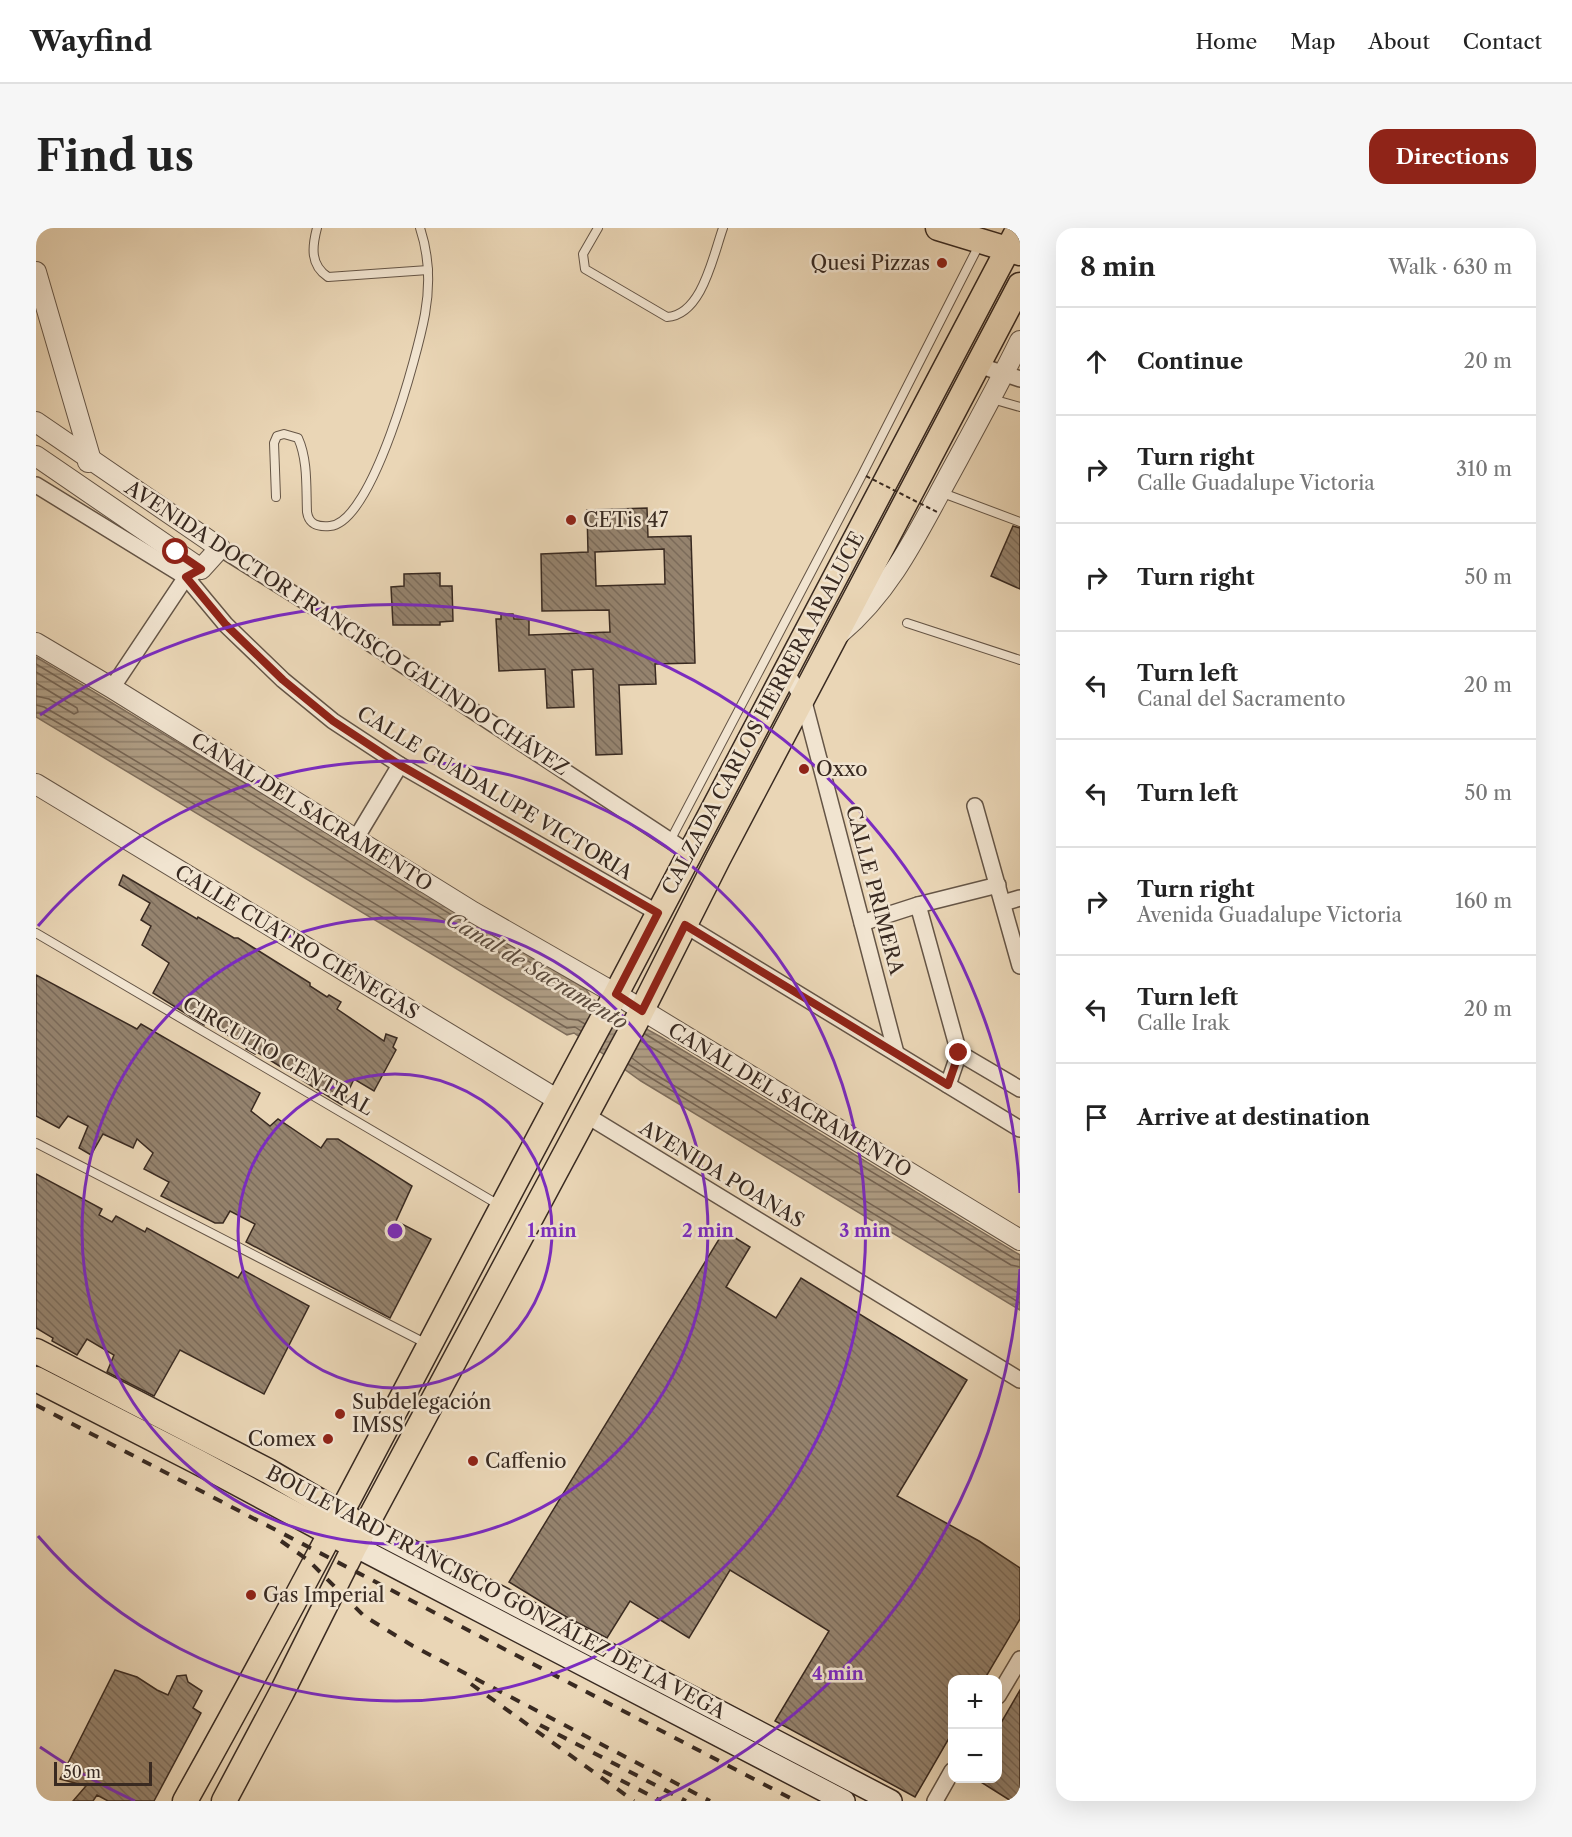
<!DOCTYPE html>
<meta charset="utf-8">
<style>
:root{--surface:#fff;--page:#f6f6f6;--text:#222;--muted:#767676;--line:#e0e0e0;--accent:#8f2418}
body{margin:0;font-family:"Libre Caslon Text",serif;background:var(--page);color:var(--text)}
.controls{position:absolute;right:18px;bottom:18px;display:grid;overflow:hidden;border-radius:12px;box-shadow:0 6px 24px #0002}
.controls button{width:54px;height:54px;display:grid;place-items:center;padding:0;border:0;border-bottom:2px solid var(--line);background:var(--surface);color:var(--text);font:30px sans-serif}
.scale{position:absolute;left:18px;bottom:15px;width:98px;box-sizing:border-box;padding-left:6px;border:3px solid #392a21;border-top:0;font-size:16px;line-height:21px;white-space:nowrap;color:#392a21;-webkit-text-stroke:4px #f1e4d0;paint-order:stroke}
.stop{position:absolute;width:18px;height:18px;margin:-14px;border:4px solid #8f2418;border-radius:50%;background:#fff}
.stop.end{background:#8f2418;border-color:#fff;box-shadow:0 2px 6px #0008}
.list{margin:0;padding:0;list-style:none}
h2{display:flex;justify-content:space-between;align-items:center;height:78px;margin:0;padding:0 24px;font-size:26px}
h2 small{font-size:20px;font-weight:400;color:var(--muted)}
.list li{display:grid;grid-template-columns:39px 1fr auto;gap:18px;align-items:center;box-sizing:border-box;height:108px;padding:0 24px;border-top:2px solid var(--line)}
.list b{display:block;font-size:22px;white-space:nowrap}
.list p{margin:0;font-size:20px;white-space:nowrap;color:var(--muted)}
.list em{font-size:20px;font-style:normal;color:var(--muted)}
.icon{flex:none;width:33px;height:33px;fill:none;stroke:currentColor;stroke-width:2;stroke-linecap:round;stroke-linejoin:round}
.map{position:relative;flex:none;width:984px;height:1573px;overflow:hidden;border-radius:18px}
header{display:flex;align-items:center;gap:36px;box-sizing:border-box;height:84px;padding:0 30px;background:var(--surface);border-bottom:2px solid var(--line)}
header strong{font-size:28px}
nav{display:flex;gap:33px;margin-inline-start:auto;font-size:21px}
.intro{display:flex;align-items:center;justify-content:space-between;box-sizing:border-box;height:144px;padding:0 36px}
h1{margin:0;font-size:42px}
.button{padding:15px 27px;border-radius:18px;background:var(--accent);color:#fff;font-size:21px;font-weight:700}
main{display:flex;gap:36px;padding:0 36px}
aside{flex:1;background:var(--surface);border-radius:18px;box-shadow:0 6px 24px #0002}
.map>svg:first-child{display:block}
.water{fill:url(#water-rules);stroke:#7f6e5c;stroke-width:1.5}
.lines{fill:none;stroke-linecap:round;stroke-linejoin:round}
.shore{stroke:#746352;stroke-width:1.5}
.building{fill:url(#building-back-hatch);stroke:#392a21;stroke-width:1.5;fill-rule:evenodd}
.service-casing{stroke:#655546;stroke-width:10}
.minor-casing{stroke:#655546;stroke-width:18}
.tertiary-casing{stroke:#655546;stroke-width:22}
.secondary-casing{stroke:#392a21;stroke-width:24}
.primary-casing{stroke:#392a21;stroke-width:27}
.service{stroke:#f1e4d0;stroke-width:8}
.minor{stroke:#f1e4d0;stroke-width:15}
.tertiary{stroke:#f1e4d0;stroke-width:20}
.secondary{stroke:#f1e4d0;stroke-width:21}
.primary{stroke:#ead6b6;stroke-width:24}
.rail{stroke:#392a21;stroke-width:4;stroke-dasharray:10 10;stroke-linecap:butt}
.path-bridge{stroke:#392a21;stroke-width:2;stroke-dasharray:4.5 3;stroke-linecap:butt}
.route{stroke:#8f2418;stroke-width:8}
.ring{fill:none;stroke:#7b2cbf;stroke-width:3}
.poi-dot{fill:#8f2418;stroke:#f1e4d0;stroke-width:2}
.labels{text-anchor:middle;stroke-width:5;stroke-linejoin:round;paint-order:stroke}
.poi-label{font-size:20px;fill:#392a21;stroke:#f1e4d0;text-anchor:start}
.street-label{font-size:20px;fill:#392a21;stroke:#f1e4d0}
.water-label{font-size:21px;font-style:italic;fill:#5c4c3e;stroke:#f1e4d0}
.centre{fill:#7b2cbf;stroke:#f1e4d0;stroke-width:3}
.ring-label{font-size:18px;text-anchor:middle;font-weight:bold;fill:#7b2cbf;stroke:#f1e4d0;stroke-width:5;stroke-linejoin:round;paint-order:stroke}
</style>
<header>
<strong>Wayfind</strong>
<nav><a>Home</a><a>Map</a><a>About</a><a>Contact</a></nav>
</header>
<div class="intro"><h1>Find us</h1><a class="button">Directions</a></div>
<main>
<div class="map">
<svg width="984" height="1573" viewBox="0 0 984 1573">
<defs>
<pattern id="water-rules" width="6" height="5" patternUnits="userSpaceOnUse" patternTransform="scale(1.5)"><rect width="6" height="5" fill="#ae9c83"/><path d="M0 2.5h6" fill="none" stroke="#8f7f6b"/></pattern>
<pattern id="building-back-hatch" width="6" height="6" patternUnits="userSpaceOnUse" patternTransform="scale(1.5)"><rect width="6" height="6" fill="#95836e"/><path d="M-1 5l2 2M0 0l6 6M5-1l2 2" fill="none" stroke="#7b6b5a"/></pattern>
</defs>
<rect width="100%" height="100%" fill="#ead6b6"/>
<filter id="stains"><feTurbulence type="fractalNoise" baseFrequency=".00333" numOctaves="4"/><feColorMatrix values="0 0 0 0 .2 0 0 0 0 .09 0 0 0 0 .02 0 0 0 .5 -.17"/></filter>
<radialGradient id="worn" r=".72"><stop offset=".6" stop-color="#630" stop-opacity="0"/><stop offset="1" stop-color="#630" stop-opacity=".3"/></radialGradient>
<path class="water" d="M0 429 550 761 556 771 625 809 984 1027V1082L605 853 538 805 531 807 0 489Z"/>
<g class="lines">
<g class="shore">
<path d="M0 436 545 765 552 775 558 778"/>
<path d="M0 444 540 771 547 780 554 785"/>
<path d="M0 455 41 480 42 484 38 486 13 471 0 468"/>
<path d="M0 477 8 479 53 505 532 791 542 792 549 796"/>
<path d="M0 485H5L50 511 531 800 539 799 545 803"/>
<path d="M609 806 979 1031 984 1032"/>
<path d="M605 813 975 1037 984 1039"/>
<path d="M596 830 612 842 984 1066"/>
<path d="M592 836 984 1075"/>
</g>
</g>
<g class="building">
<path d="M611 280 612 309 655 308 659 435 619 436 620 456 583 457 586 526 560 527 557 441 536 442 538 479 511 480 509 441 463 443 460 391H465V386H477L478 391H493V407L574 404 573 382 506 383 505 326 552 324 551 282ZM628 321 629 356 560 358 559 324Z"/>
<path d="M977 298 984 300V361L955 348Z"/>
<path d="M404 345V358H416L417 393 404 394V397H357L355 359 368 358V346Z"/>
<path d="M87 647 161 691 162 689 198 710H202L274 755V758L291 769 293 767 305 774 301 781 348 813 350 806 361 810 357 819 360 822 338 863 318 851 306 877 221 824 219 826 210 821 211 818 170 795 168 797 117 765 133 735 106 717 115 698 105 692 114 675 83 657Z"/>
<path d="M0 747 101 801 105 796 224 865 215 883 234 898 242 891 285 920 291 911H302L376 958 360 993 395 1011 354 1090 210 1014 219 996 194 983 187 995H179L125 968 133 954 108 941 117 925 101 911 97 920 67 906 55 927 43 920 52 898 32 888 23 900 0 888Z"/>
<path d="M0 946 66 981 63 987 76 994 80 988 109 1004 111 1000 202 1050 207 1042 273 1078 228 1166 144 1122 118 1168 71 1144 78 1127 51 1111 41 1127 16 1113 17 1110 0 1100Z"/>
<path d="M688 1003 714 1019 690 1059 740 1090 765 1050 931 1152 861 1268 943 1313 984 1340V1391L948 1452H916V1505L879 1569 739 1493 793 1403 694 1342 653 1410 594 1373 571 1410 527 1387 473 1354Z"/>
<path d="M79 1442 101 1449 121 1462 132 1467 141 1448 150 1447 152 1454 166 1463 157 1480 165 1485 118 1573H72L61 1567 57 1573H37L50 1558 24 1551Z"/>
<path d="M984 1462V1573H975L940 1551H962V1500Z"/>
</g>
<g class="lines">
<g class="service-casing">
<g id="service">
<path d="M281 0C276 19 274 37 292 49L392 42"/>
<path d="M562 0 547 26 549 41 631 89C666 87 677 28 687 0"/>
<path d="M956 171 984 179"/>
<path d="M904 264 984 294"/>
<path d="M240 269 238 215 241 208 248 206 262 210C272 232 270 260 271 284 273 297 282 299 294 298 337 295 382 124 389 86 394 58 393 27 384 0"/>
<path d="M871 395 984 432"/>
<path d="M634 613 826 247 943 17"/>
<path d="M0 705 463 977"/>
<path d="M0 915 391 1116"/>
</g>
</g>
<g class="minor-casing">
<g id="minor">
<path d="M942 137 984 151"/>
<path d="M0 257 150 349 190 397 247 452 297 493 364 537 622 685"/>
<path d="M184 320 291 387 653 625"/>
<path d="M749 443 767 470 860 825"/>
<path d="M76 460 150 349 157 346"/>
<path d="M939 578 984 738"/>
<path d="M319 612 364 537"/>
<path d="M967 675 984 670"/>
<path d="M882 677 923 825 912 857"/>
<path d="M826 695 882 677 962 657"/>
<path d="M649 697 984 901"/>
<path d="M923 825 984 861"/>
<path d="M550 887 984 1152"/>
<path d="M962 1468 984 1431"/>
<path d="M899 1573 916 1543"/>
</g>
</g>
<g class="tertiary-casing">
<g id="tertiary">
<path d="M0 44 54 229 52 234"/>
<path d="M0 194 184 320 165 341 0 228"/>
<path d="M804 405C854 363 880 308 911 251 936 205 961 160 984 113"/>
<path d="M0 415 76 460 437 684 580 766 984 1012"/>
<path d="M0 556 522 872"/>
</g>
</g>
<g class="secondary-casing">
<g id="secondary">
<path d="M330 1299 855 1573"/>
<path d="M319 1318 808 1573"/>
</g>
</g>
<g class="primary-casing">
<g id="primary">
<path d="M902 0 984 25"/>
<path d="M0 1123 232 1243 319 1294"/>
<path d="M0 1151 162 1234 309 1313"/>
<path d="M149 1573C298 1307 434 1034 580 766L983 0"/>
<path d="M188 1573 246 1464 319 1318 603 788 682 631 984 57"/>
</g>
</g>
<use href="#service" class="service"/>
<use href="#minor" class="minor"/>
<use href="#tertiary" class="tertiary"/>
<use href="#secondary" class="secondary"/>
<use href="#primary" class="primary"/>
<g class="rail">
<path d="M0 1177 760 1573"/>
<path d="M245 1313 272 1332 328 1388 377 1418 674 1573"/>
<path d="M435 1456 598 1573"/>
<path d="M504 1497 650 1573"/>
<path d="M567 1543 625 1573"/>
</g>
<path class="path-bridge" d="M830 248 903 285"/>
</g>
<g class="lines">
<path class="route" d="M140 324 165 341 150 349 190 397 247 452 297 493 364 537 622 685 580 766 606 783 649 697 912 857 923 825"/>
</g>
<g class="ring">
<circle cx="359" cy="1003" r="157"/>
<circle cx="359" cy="1003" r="313"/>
<path d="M2 698A470 470 0 1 1 2 1308"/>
<path d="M984 1041A626 626 0 0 1 619 1573M99 1573A626 626 0 0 1 4 1519M4 487A626 626 0 0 1 984 965"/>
</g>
<g class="poi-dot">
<circle cx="906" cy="35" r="6"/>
<circle cx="535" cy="292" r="6"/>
<circle cx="768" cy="541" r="6"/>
<circle cx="304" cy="1186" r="6"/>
<circle cx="292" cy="1211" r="6"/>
<circle cx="437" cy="1233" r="6"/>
<circle cx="215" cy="1367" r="6"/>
</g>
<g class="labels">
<g class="poi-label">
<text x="894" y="42" text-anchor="end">Quesi Pizzas</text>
<text x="547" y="299">CETis 47</text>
<text x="780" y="548">Oxxo</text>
<text x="316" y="1181">Subdelegación<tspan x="316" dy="23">IMSS</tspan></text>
<text x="280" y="1218" text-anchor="end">Comex</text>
<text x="449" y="1240">Caffenio</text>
<text x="227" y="1374">Gas Imperial</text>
</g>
<g class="street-label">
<text transform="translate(311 400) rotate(33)" y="7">AVENIDA DOCTOR FRANCISCO GALINDO CHÁVEZ</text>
<text transform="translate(727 485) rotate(-62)" y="7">CALZADA CARLOS HERRERA ARALUCE</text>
<text transform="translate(459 565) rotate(31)" y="7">CALLE GUADALUPE VICTORIA</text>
<text transform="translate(276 584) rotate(32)" y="7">CANAL DEL SACRAMENTO</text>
<text transform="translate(839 662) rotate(75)" y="7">CALLE PRIMERA</text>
<text transform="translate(261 714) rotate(31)" y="7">CALLE CUATRO CIÉNEGAS</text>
<text transform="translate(242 828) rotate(30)" y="7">CIRCUITO CENTRAL</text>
<text transform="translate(754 872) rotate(31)" y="7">CANAL DEL SACRAMENTO</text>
<text transform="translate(686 946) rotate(31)" y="7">AVENIDA POANAS</text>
<text transform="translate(460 1364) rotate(28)" y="7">BOULEVARD FRANCISCO GONZÁLEZ DE LA VEGA</text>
</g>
<g class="water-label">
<text transform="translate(501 743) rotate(31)" y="7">Canal de Sacramento</text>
</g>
</g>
<circle cx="359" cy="1003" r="9" class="centre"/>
<g class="ring-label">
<text x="516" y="1009">1 min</text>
<text x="672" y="1009">2 min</text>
<text x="829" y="1009">3 min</text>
<text x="802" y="1452">4 min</text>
</g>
<rect width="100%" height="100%" filter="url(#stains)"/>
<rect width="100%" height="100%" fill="url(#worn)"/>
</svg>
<div class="controls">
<button>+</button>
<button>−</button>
</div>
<div class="scale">50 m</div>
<div class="stop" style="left:140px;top:324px"></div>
<div class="stop end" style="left:923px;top:825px"></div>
</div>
<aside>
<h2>8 min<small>Walk · 630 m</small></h2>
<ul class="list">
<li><svg class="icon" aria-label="ahead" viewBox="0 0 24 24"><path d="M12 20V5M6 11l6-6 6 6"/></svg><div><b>Continue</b></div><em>20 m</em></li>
<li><svg class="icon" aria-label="right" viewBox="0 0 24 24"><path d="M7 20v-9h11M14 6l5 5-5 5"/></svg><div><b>Turn right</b><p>Calle Guadalupe Victoria</p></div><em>310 m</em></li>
<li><svg class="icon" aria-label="right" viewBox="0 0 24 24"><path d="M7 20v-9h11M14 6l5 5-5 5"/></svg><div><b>Turn right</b></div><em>50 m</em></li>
<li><svg class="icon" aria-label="left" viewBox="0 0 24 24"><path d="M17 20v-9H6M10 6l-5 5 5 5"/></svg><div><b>Turn left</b><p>Canal del Sacramento</p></div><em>20 m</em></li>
<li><svg class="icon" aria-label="left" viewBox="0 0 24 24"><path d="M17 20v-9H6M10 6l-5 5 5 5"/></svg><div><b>Turn left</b></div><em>50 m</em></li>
<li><svg class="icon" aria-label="right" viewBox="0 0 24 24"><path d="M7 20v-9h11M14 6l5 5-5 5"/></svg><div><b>Turn right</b><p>Avenida Guadalupe Victoria</p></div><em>160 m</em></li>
<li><svg class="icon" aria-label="left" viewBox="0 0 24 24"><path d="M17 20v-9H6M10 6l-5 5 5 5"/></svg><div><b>Turn left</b><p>Calle Irak</p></div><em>20 m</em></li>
<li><svg class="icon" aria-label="arrive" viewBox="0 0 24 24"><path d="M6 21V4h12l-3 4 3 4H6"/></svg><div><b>Arrive at destination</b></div></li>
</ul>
</aside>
</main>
